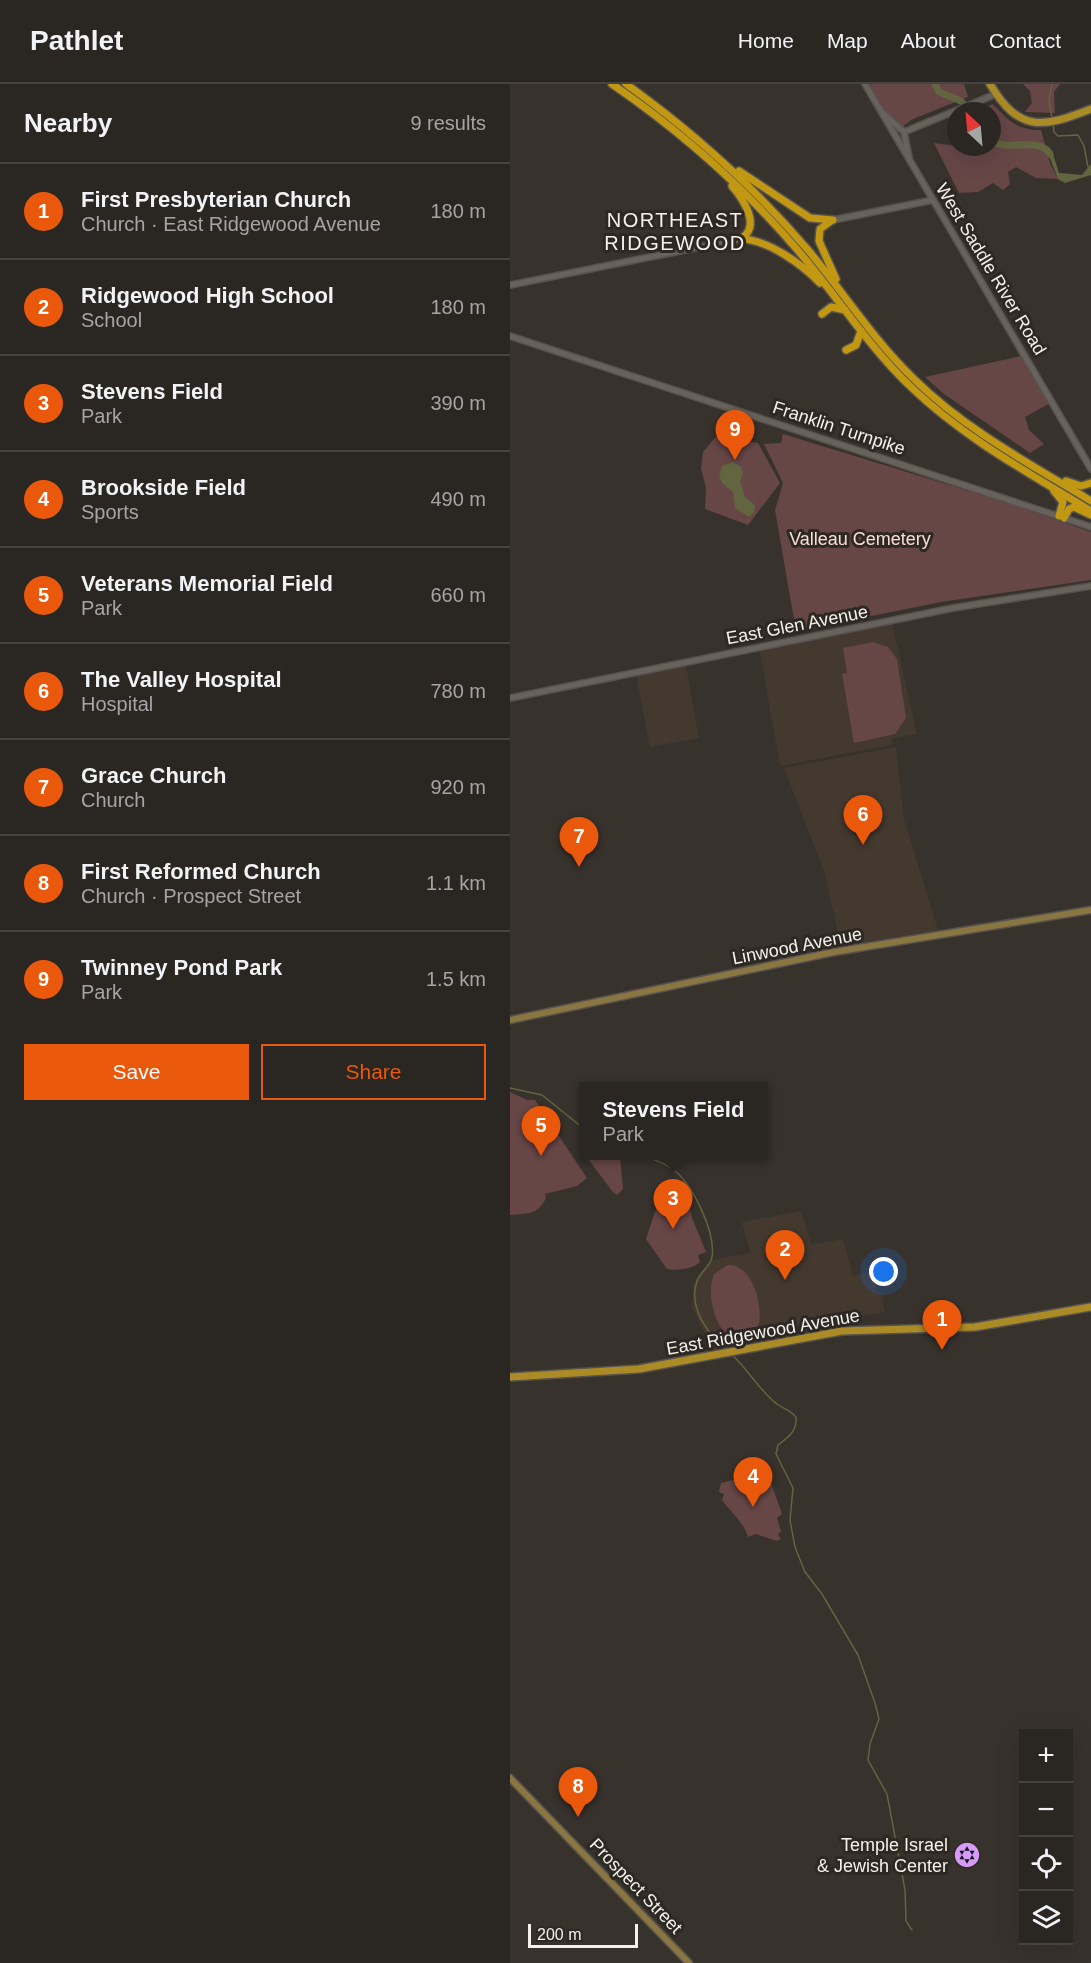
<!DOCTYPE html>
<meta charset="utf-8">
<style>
:root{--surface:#2a2622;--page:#36322f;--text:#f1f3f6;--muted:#a5a5a5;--line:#464340;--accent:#ea580c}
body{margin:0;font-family:Helvetica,sans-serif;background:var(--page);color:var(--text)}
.controls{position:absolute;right:18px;bottom:18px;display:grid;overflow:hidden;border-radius:0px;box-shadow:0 6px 24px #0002}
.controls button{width:54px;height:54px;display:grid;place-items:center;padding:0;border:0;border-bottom:2px solid var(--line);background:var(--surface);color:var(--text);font:30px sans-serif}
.compass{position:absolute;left:437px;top:18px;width:54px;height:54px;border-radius:50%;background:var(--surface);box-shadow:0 6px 24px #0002;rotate:334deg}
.scale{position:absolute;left:18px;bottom:15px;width:110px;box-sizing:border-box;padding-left:6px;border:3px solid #f4f0ed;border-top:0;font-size:16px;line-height:21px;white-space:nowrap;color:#f4f0ed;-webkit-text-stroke:4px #2e2823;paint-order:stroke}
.you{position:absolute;left:374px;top:1188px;width:21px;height:21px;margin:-15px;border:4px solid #fff;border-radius:50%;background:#1a73e8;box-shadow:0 0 0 9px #1a73e833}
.badge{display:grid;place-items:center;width:39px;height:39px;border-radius:50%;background:var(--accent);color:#fff;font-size:20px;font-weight:700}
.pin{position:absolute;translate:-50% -50px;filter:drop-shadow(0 2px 3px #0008)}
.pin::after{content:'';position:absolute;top:32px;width:21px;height:18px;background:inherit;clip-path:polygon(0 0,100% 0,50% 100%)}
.popup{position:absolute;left:69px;top:998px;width:189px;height:78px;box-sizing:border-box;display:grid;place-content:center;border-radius:0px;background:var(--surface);filter:drop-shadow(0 2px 4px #0005);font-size:20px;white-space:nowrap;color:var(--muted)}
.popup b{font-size:22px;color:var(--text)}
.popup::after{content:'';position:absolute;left:50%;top:100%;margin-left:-12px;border:12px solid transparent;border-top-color:var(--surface)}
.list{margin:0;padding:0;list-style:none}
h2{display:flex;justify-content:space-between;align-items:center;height:78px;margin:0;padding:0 24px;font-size:26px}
h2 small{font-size:20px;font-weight:400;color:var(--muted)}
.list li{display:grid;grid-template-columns:39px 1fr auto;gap:18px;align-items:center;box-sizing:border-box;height:96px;padding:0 24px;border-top:2px solid var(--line)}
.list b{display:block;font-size:22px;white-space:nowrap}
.list p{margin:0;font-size:20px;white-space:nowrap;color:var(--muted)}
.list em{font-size:20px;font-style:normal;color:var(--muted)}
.actions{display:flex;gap:12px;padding:18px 24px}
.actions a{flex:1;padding:14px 0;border:2px solid var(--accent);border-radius:0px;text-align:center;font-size:21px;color:var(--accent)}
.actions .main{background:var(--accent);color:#fff}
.icon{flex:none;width:33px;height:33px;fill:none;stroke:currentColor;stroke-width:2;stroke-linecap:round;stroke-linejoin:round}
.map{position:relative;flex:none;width:581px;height:1879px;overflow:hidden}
header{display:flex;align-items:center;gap:36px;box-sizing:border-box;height:84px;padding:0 30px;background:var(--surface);border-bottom:2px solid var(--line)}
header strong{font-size:28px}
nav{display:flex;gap:33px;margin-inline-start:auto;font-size:21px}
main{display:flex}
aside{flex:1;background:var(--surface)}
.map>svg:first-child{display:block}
.built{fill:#44392f}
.green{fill:#674646}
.water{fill:#636440}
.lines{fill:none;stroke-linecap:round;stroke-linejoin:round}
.stream{stroke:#636440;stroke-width:1.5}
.river{stroke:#636440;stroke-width:7}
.tertiary-casing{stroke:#57524d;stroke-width:8}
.secondary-casing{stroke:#57524d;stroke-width:9}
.primary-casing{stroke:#57524d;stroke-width:10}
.trunk-casing{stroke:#57524d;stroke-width:10}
.tertiary{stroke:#68625c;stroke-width:5}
.secondary{stroke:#8a7640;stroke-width:6}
.primary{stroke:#ab8b25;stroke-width:7}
.trunk{stroke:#c29812;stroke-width:7}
.labels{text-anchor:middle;stroke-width:6;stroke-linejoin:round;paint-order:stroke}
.street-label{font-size:18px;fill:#f4f0ed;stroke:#2e2823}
.park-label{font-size:18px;fill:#fadcdb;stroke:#2e2823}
.poi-label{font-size:18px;fill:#f4f0ed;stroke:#2e2823;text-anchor:end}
.neighbourhood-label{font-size:20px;letter-spacing:1.5px;fill:#f4f0ed;stroke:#2e2823}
</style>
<header>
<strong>Pathlet</strong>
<nav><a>Home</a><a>Map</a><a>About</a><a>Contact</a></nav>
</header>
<main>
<aside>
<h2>Nearby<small>9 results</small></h2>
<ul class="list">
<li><span class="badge">1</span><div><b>First Presbyterian Church</b><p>Church · East Ridgewood Avenue</p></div><em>180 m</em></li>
<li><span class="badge">2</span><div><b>Ridgewood High School</b><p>School</p></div><em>180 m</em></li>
<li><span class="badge">3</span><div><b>Stevens Field</b><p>Park</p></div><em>390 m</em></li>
<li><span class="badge">4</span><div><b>Brookside Field</b><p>Sports</p></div><em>490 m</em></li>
<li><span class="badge">5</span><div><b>Veterans Memorial Field</b><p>Park</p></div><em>660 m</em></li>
<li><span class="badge">6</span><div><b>The Valley Hospital</b><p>Hospital</p></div><em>780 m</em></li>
<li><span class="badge">7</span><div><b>Grace Church</b><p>Church</p></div><em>920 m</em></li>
<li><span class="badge">8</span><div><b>First Reformed Church</b><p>Church · Prospect Street</p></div><em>1.1 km</em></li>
<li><span class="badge">9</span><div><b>Twinney Pond Park</b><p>Park</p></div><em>1.5 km</em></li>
</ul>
<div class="actions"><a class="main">Save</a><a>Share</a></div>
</aside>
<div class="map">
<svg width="581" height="1879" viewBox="0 0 581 1879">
<rect width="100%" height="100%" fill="#38322d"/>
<g class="built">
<path d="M382 540 407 650 383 654 381 661 270 682 250 568Z"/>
<path d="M176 582 189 654 140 663 126 591Z"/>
<path d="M386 663 394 735 428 846 331 862 314 787 274 684Z"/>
<path d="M291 1127 302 1161 333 1155 343 1192 363 1188 367 1209H371L375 1228 350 1232V1237L203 1266 182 1223 183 1200 200 1176 240 1169 232 1138Z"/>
</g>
<g class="green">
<path d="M356 0H454L458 13 403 35 389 45 388 49Z"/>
<path d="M513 0H550L544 8 545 29 515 28 522 19 520 7Z"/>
<path d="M483 20C498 36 508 47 531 46L540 79 548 95 526 94 506 83 498 88 500 100 493 106 483 99 468 108 449 109 424 59 461 64 482 63V27H467Z"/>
<path d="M516 271 542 318 515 333 519 346 534 360 520 369 434 310 415 293Z"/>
<path d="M223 326 232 330 234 357 248 359 270 399 238 441 195 425 196 404 191 384 193 368 211 347 228 346Z"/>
<path d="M273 350 498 419 581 448V496L431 518 286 547 265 426 273 399 254 360 271 359Z"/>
<path d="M363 558 378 563 387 575 396 634 385 650 344 659 332 590 337 589 333 564Z"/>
<path d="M0 1008 17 1016H25L77 1094 67 1102 35 1110 36 1114C27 1132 18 1129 0 1131Z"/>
<path d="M76 1072H110L113 1105 107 1111 102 1107Z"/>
<path d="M176 1116 179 1118 182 1134 196 1168 188 1171 190 1178C184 1185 165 1187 157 1185L136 1155 148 1119Z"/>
<path d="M218 1181C245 1180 255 1230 247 1247L234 1256C206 1259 195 1210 204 1190Z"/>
<path d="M257 1387 272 1430 267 1434 271 1447 268 1451 271 1455 267 1457 246 1450 238 1453C233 1437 222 1430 212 1416L214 1410 209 1408 211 1399 247 1390 252 1392Z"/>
</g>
<g class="water">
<path d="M536 64 542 67 549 89 572 91 581 80V91L555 99 548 95Z"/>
<path d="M223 378 231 383 233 389 230 397 235 413 245 421 244 428 239 433 225 424 223 408 212 399 209 391 212 382Z"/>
</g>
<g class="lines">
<g class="stream">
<path d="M542 0 539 16 542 34"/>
<path d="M543 39 544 48 548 52 568 51 574 62 578 83"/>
<path d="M0 1004 32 1011 73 1044"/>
<path d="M135 1072C144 1076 155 1079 164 1086 183 1101 206 1149 202 1173 201 1182 190 1188 187 1197 178 1223 197 1249 216 1266"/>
<path d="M222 1271C237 1284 253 1311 267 1320 274 1325 280 1326 286 1333 287 1348 278 1353 268 1361L266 1370 283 1404 280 1436 285 1463 295 1488 312 1510 348 1571 365 1619 369 1635 360 1660 358 1676 377 1710 395 1806 396 1837 402 1846"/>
</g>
<g class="river">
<path d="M425 0 429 8 451 17 460 27"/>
<path d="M482 57C499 68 529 52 540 70"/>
</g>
<g class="tertiary-casing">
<g id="tertiary">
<path d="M355 0 581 385"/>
<path d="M373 29 394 48"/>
<path d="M394 48 486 10"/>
<path d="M394 48 399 73"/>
<path d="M323 136 423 116"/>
<path d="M0 201 230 155"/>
<path d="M0 252 581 443"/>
<path d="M0 614 443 524 581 502"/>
</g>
</g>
<g class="secondary-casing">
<g id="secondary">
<path d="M0 936 324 868 581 826"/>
<path d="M0 1694 179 1879"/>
</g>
</g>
<g class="primary-casing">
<g id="primary">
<path d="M480 0C509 49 533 44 581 25"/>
<path d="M0 1293 129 1285 332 1247 465 1243 581 1223"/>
</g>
</g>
<g class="trunk-casing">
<g id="trunk">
<path d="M102 0C172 48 236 105 291 170 328 214 359 263 401 303 454 354 519 389 581 427"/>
<path d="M116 0C183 48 244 103 298 166 334 209 364 257 405 296 456 346 520 380 581 417"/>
<path d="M229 87 300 134 323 136"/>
<path d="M222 102C233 115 251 141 232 154"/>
<path d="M321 137 310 145 309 157 326 195"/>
<path d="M230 155C257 155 292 180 310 199"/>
<path d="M312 230 321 223 335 226"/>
<path d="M336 266 346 261 351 247"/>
<path d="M556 397 571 402 581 399"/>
<path d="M544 407 553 418 549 432"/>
<path d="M554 434 559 425 564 423 581 431"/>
</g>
</g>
<use href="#tertiary" class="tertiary"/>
<use href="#secondary" class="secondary"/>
<use href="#primary" class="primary"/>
<use href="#trunk" class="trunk"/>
</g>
<defs>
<g id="synagogue-disc" transform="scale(1.35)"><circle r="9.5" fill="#d69bfa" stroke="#2e2823"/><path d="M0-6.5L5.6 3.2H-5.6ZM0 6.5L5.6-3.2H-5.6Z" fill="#111"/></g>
</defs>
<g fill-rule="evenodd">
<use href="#synagogue-disc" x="457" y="1771"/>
</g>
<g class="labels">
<g class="street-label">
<text transform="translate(481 185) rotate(59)" y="6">West Saddle River Road</text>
<text transform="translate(329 344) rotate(18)" y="6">Franklin Turnpike</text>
<text transform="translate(287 541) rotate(-11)" y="6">East Glen Avenue</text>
<text transform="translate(287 862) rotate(-11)" y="6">Linwood Avenue</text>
<text transform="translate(253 1248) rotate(-10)" y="6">East Ridgewood Avenue</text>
<text transform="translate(126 1802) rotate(46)" y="6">Prospect Street</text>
</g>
<g class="park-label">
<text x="350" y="461">Valleau Cemetery</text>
</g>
<g class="poi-label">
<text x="438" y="1767">Temple Israel<tspan x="438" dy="21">&amp; Jewish Center</tspan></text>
</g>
<g class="neighbourhood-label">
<text x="165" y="143">NORTHEAST<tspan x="165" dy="23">RIDGEWOOD</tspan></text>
</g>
</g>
</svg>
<div class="controls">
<button>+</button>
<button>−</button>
<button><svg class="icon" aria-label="locate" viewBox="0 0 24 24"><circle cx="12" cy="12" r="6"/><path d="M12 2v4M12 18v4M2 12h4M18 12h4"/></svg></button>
<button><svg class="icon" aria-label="layers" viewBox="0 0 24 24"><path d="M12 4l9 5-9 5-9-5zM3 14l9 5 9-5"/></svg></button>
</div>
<svg class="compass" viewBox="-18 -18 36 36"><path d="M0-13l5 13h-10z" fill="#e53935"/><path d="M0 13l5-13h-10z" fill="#a5a5a5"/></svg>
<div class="scale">200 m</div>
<div class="you"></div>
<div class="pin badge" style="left:432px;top:1266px">1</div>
<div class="pin badge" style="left:275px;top:1196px">2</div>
<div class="pin badge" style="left:163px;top:1145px">3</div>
<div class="popup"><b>Stevens Field</b>Park</div>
<div class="pin badge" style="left:243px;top:1423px">4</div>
<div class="pin badge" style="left:31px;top:1072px">5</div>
<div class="pin badge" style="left:353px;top:761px">6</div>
<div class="pin badge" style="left:69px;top:783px">7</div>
<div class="pin badge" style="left:68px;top:1733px">8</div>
<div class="pin badge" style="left:225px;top:376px">9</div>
</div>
</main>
